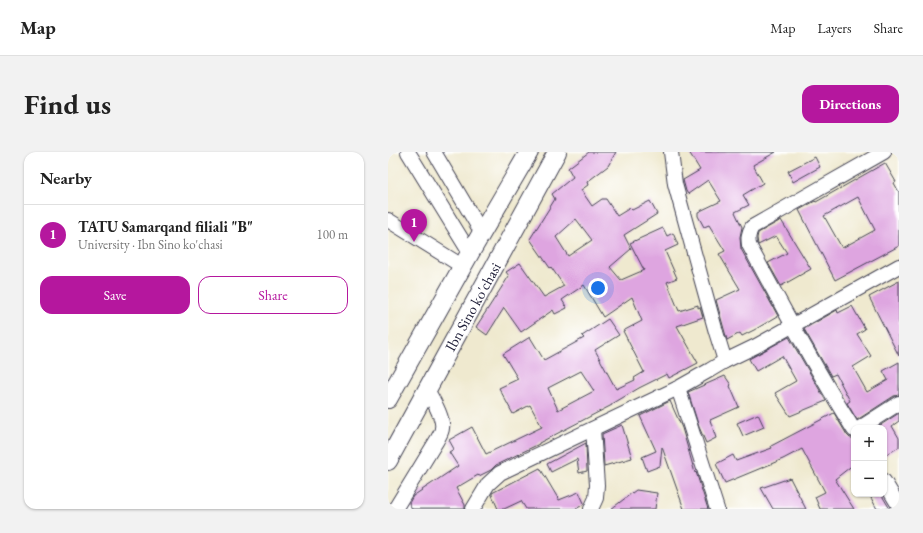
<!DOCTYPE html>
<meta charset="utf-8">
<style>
:root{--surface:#fff;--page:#f2f2f2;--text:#222;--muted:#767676;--line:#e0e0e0;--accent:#b5179e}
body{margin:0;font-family:"EB Garamond",serif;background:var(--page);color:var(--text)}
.controls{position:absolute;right:12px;bottom:12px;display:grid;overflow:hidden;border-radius:8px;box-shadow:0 1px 3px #0004}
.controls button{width:36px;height:36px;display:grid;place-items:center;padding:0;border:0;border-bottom:1px solid var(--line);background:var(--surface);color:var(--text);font:20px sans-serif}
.you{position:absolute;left:210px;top:136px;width:14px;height:14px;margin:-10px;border:3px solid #fff;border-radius:50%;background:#1a73e8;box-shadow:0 0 0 6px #1a73e833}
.badge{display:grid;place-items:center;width:26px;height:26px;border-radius:50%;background:var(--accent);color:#fff;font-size:13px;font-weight:700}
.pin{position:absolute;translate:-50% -33px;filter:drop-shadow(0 1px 2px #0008)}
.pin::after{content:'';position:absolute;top:21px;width:14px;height:12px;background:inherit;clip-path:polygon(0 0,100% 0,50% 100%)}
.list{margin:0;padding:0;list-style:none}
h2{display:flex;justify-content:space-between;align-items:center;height:52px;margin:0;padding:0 16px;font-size:17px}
h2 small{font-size:13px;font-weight:400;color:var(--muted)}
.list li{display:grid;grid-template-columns:26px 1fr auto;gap:12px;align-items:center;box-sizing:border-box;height:60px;padding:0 16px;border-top:1px solid var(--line)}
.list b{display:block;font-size:15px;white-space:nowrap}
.list p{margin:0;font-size:13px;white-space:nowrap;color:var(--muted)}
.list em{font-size:13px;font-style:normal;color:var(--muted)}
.actions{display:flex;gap:8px;padding:12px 16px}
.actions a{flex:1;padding:9px 0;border:1px solid var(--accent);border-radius:12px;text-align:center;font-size:14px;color:var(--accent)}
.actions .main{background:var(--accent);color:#fff}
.map{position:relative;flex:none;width:511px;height:357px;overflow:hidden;border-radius:12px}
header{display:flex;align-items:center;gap:24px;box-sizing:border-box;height:56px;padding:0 20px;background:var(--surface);border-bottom:1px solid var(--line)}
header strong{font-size:19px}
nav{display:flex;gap:22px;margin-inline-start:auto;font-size:14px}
.intro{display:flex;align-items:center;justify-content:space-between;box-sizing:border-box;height:96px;padding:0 24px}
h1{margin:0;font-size:28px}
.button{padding:10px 18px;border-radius:12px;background:var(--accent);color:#fff;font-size:14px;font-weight:700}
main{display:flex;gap:24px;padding:0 24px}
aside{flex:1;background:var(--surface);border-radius:12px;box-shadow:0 1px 3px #0004}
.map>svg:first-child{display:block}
.building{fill:#dea5e0;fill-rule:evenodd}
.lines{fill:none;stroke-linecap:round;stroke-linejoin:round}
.minor-casing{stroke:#414051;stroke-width:16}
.major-casing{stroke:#414051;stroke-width:20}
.minor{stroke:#fff;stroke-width:14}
.major{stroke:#fff;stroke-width:18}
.labels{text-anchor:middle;stroke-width:3;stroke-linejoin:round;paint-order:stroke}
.street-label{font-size:15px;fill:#22223b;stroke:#fff}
</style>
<header>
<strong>Map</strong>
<nav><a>Map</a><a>Layers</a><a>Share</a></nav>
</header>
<div class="intro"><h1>Find us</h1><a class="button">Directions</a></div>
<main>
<aside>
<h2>Nearby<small></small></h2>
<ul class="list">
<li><span class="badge">1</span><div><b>TATU Samarqand filiali &quot;B&quot;</b><p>University · Ibn Sino ko'chasi</p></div><em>100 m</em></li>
</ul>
<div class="actions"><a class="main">Save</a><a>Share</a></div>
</aside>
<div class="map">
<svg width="511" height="357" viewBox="0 0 511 357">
<rect width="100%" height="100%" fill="#fff"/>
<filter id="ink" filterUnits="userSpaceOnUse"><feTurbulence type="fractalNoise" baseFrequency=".025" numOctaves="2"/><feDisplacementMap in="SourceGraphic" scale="8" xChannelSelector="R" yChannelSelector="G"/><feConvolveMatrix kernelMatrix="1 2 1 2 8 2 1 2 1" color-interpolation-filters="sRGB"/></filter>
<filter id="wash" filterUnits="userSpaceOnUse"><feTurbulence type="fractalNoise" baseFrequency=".012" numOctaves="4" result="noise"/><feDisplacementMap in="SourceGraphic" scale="16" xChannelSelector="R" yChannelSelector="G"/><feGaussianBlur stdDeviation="0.9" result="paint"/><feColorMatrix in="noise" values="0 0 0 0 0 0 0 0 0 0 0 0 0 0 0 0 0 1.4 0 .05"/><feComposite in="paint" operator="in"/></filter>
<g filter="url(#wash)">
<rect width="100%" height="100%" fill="#efe9cf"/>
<g id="blocks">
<g class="building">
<path d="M201 0H228L220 14 199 30 200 33 193 38 204 54 214 47H218L229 64 242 56 244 58 262 49 269 62 236 83 243 97 222 115 233 128 256 118 242 91 275 76 279 84 285 81 290 93 277 99 289 126 279 130 291 159 310 153V156L312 155 315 165 289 174 310 211 281 226 279 222 251 236 224 252V253L151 291V292L108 313 103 318 91 324 90 323 68 336 77 353V357H24L21 351 25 344 70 314 61 300 66 297 61 288 84 275 98 302 154 275 142 253 125 262 111 236 130 227 115 202 142 185 156 208 196 186 194 184 220 167 231 183 207 198 228 237 247 228 246 226 256 220 235 179 254 169 244 145 215 165 196 133 174 148 179 156 167 162 165 158 133 180 116 156 99 183 88 175 121 124 118 120 132 111 156 145 176 134 163 115 162 116 142 87 167 47 164 42 185 25 180 16ZM188 67 204 88 180 104 168 85ZM193 219 206 239 170 258 160 236Z"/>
<path d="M301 0H388L365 13 375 31 355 43 361 53 347 60 354 75 352 85 353 97 390 164 366 178 354 184 352 181 339 188 328 148 352 137 331 102 337 99 321 73 316 75 310 64V60L333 49 320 28 300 42 298 39 295 28 312 18Z"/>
<path d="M427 5 432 15 405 30 400 19Z"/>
<path d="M497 11 508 30 506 31 511 40V94L447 128 411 58 427 49 428 50ZM470 45 487 78 454 96 436 64Z"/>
<path d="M393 68 423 117 393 134 380 111 399 101 388 84 370 93 369 86 370 81Z"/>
<path d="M511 129V204L481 145Z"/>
<path d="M464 154 477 177 469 182 483 204 465 215 479 240 500 228 495 219 511 210V243L506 244 469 268 459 251 462 249 448 222 443 224 416 177 449 158 450 161Z"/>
<path d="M401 185 438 249 402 264 387 241 408 229 394 204 368 219 361 207Z"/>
<path d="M337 224 343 233 342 234 351 255 322 268 328 286 318 291 311 275 300 240Z"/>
<path d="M282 249 294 276 307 321 308 320 320 357H296L274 295 272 314 259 319 254 305 268 299 252 264Z"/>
<path d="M446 261 459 283 462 286H466V312L447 327 466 357H432L427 345 437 340 414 297 395 307 337 331 328 312 345 303 348 309 384 296 383 294Z"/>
<path d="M511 261V269L504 274 511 286V295L496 304V276H488Z"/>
<path d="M370 262 376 275 355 284 349 271Z"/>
<path d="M234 273 244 306 216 314 214 282Z"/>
<path d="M198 291 199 319 191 321 189 307 163 320 159 312Z"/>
<path d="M152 316 171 348 191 340 196 351V352L188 357H138L133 349 116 357H110L104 343V341Z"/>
<path d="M402 326 418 357H385L373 336Z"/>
<path d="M248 338 269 341 267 357H223Z"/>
<path d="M481 342H493L502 357H489Z"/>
</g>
</g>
</g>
<g filter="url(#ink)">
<use href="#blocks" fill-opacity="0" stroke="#414051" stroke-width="1"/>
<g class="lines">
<g class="minor-casing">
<g id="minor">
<path d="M20 0 82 101"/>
<path d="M46 0 94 81"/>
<path d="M283 0 287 32 328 180 337 209"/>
<path d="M0 68 74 114"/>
<path d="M290 236 293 245 329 357"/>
<path d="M472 276 511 251"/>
<path d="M466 278C428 218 395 156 361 93 360 86 360 82 364 75L496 0"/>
<path d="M496 329 511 354"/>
<path d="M7 357 49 288C51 284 54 280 54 276 56 267 44 246 39 238"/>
<path d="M85 357 100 332 112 321 290 236 322 218 337 209 368 194 511 114"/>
<path d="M203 357 208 346 209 333 205 277"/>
</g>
</g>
<g class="major-casing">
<g id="major">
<path d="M0 247 82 101 141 0"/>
<path d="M0 309 169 0"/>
</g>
</g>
<use href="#minor" class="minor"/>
<use href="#major" class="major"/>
</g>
</g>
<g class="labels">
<g class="street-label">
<text transform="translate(85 155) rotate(-61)" y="5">Ibn Sino ko'chasi</text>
</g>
</g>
</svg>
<div class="controls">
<button>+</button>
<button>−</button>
</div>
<div class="you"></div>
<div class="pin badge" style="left:26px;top:90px">1</div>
</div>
</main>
